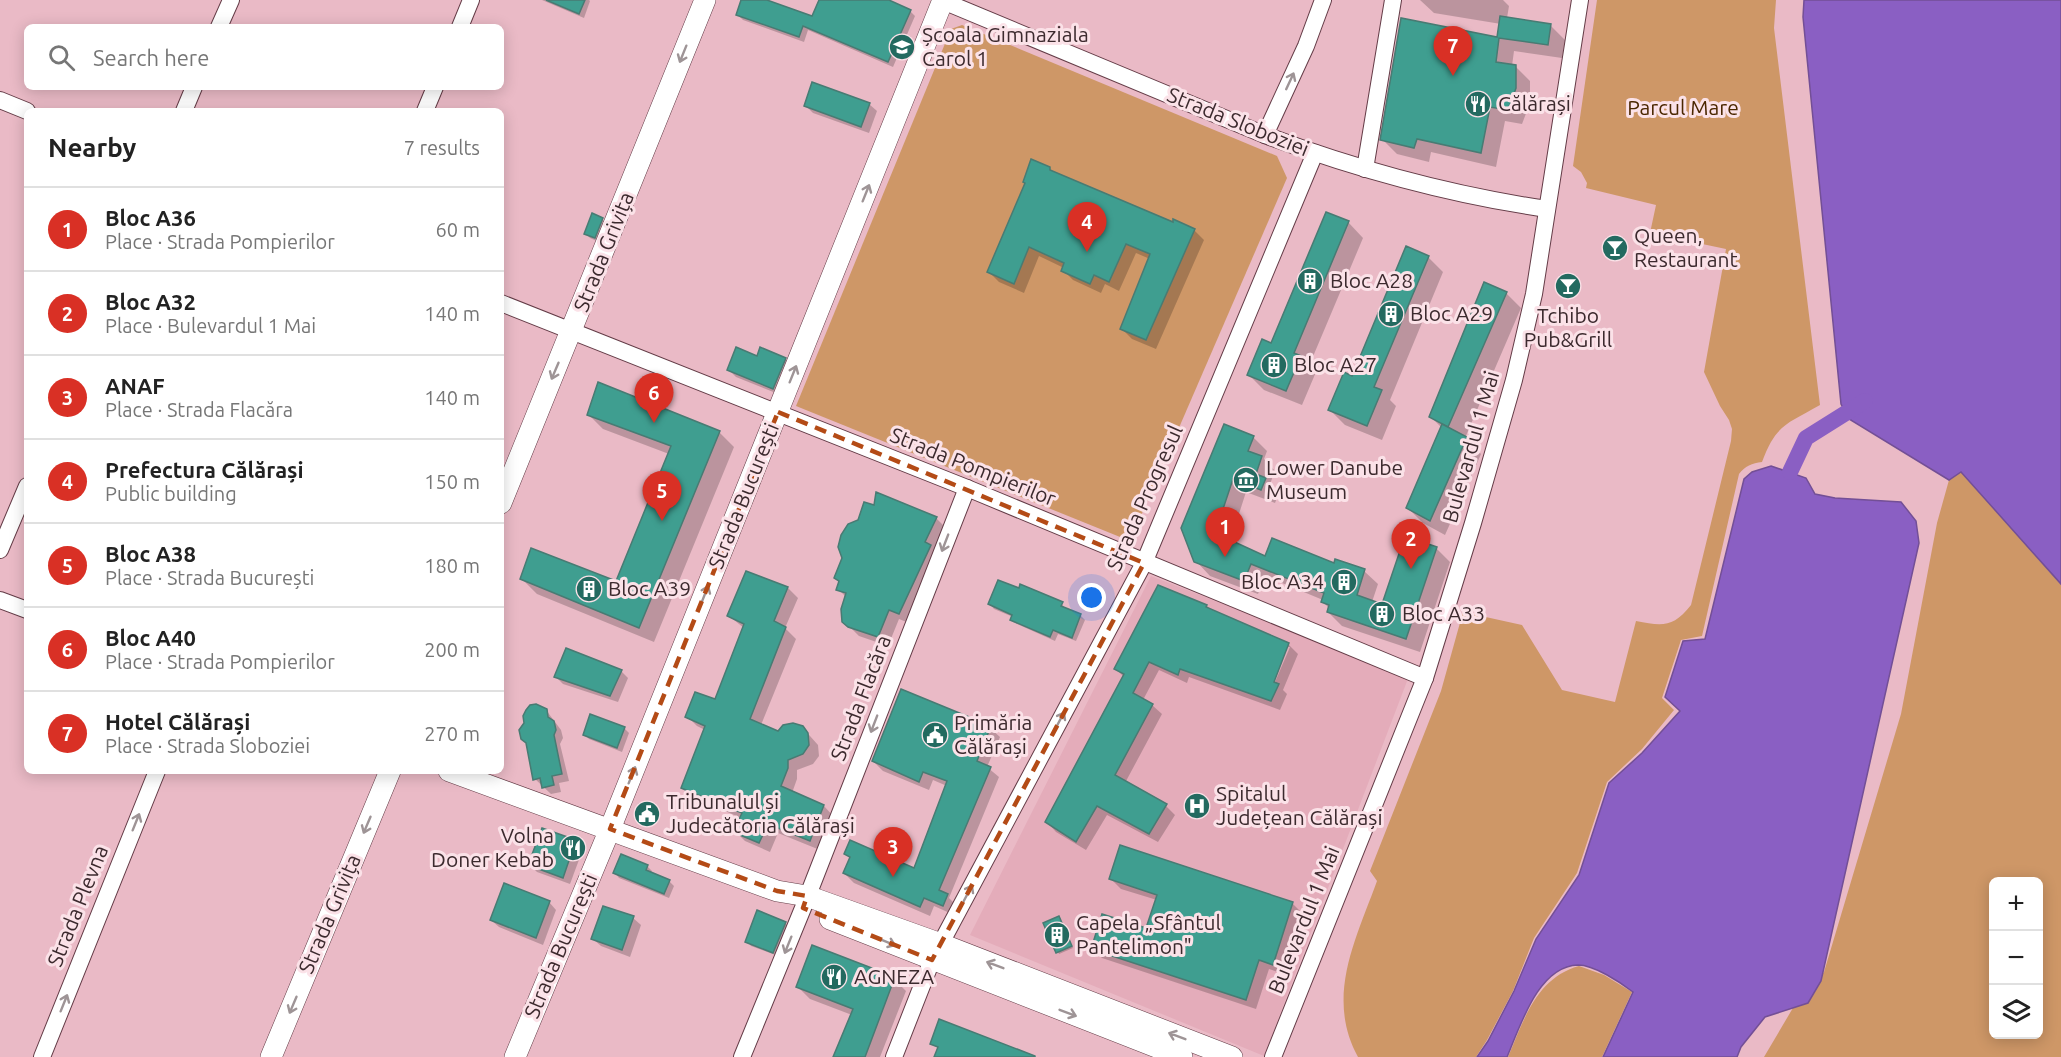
<!DOCTYPE html>
<meta charset="utf-8">
<style>
:root{--surface:#fff;--page:#f6f6f6;--text:#222;--muted:#767676;--line:#e0e0e0;--accent:#d93025}
body{margin:0;font-family:Ubuntu,sans-serif;background:var(--page);color:var(--text)}
.controls{position:absolute;right:18px;bottom:18px;display:grid;overflow:hidden;border-radius:9px;box-shadow:0 3px 15px #0003}
.controls button{width:54px;height:54px;display:grid;place-items:center;padding:0;border:0;border-bottom:2px solid var(--line);background:var(--surface);color:var(--text);font:30px sans-serif}
.you{position:absolute;left:1092px;top:598px;width:21px;height:21px;margin:-15px;border:4px solid #fff;border-radius:50%;background:#1a73e8;box-shadow:0 0 0 9px #1a73e833}
.badge{display:grid;place-items:center;width:39px;height:39px;border-radius:50%;background:var(--accent);color:#fff;font-size:20px;font-weight:700}
.pin{position:absolute;translate:-50% -50px;filter:drop-shadow(0 2px 3px #0008)}
.pin::after{content:'';position:absolute;top:32px;width:21px;height:18px;background:inherit;clip-path:polygon(0 0,100% 0,50% 100%)}
.list{margin:0;padding:0;list-style:none}
h2{display:flex;justify-content:space-between;align-items:center;height:78px;margin:0;padding:0 24px;font-size:26px}
h2 small{font-size:20px;font-weight:400;color:var(--muted)}
.list li{display:grid;grid-template-columns:39px 1fr auto;gap:18px;align-items:center;box-sizing:border-box;height:84px;padding:0 24px;border-top:2px solid var(--line)}
.list b{display:block;font-size:22px;white-space:nowrap}
.list p{margin:0;font-size:20px;white-space:nowrap;color:var(--muted)}
.list em{font-size:20px;font-style:normal;color:var(--muted)}
.icon{flex:none;width:33px;height:33px;fill:none;stroke:currentColor;stroke-width:2;stroke-linecap:round;stroke-linejoin:round}
.map{position:relative;flex:none;width:2061px;height:1057px;overflow:hidden}
.search{position:absolute;background:var(--surface);box-shadow:0 3px 15px #0003;left:24px;top:24px;width:480px;height:66px;display:flex;align-items:center;gap:15px;box-sizing:border-box;padding:0 21px;border-radius:9px;color:var(--muted);font-size:22px}
.panel{position:absolute;background:var(--surface);box-shadow:0 3px 15px #0003;left:24px;top:108px;width:480px;height:666px;border-radius:9px}
.map>svg:first-child{display:block}
.built{fill:#e4acba}
.green{fill:#ce9767;fill-rule:evenodd}
.water{fill:#8a5fc3;stroke:#734f96;stroke-width:1.5}
.shadow{fill:#0003;fill-rule:evenodd}
.lines{fill:none;stroke-linecap:round;stroke-linejoin:round}
.canal{stroke:#8a5fc3;stroke-width:16}
.building{fill:#3f9e90;stroke:#487b73;stroke-width:1.5}
.minor-casing{stroke:#643c47;stroke-width:18}
.major-casing{stroke:#643c47;stroke-width:22}
.minor{stroke:#fff;stroke-width:16}
.major{stroke:#fff;stroke-width:21}
.oneway{stroke:#9e9496}
.marked{fill:none;stroke:#b44b16;stroke-width:4.5;stroke-dasharray:12 8;stroke-linejoin:round}
.labels{text-anchor:middle;stroke-width:6;stroke-linejoin:round;paint-order:stroke}
.poi-label{font-size:21px;fill:#3c2a2e;stroke:#fbe2e8;text-anchor:start}
.park-label{font-size:21px;fill:#4b2700;stroke:#fbe2e8}
.street-label{font-size:21px;fill:#3c2a2e;stroke:#fbe2e8}
</style>
<div class="map">
<svg width="2061" height="1057" viewBox="0 0 2061 1057">
<rect width="100%" height="100%" fill="#eabac6"/>
<path class="built" d="M1151 576 1409 676 1264 1056 970 935Z"/>
<g class="green">
<path d="M1597 0H1776L1774 28 1820 405C1787 424 1776 424 1762 462 1752 463 1745 466 1739 474L1702 636 1681 640 1662 698 1674 710 1642 749 1607 782 1577 873 1534 938 1513 991 1487 1040 1476 1057H1358C1325 997 1356 939 1377 881L1370 871 1441 691 1463 612 1522 625 1562 690 1615 702 1636 621C1662 626 1673 628 1691 605L1731 441 1732 429 1729 420 1720 406 1704 372 1726 249 1650 233 1656 205 1586 188 1587 183 1581 172 1573 166Z"/>
<path d="M962 25 1277 156 1287 178 1130 541 796 406 951 29Z"/>
<path d="M1961 472 2061 584V1057H1764L1800 996 1824 972 1901 714 1937 523 1949 480ZM1994 882H2038V1034H1994Z"/>
<path d="M1579 966 1604 975 1632 992 1602 1057H1508C1524 1020 1536 978 1579 966Z"/>
</g>
<g class="water">
<path d="M1804 0H2061V584L1961 472 1949 480 1849 419 1841 404 1803 17Z"/>
<path d="M1771 466 1806 478 1815 494 1835 498 1901 502 1916 521 1919 543 1821 981 1808 1003 1765 1017 1741 1047 1737 1057H1603L1633 992C1620 982 1594 965 1578 965 1538 966 1520 1027 1507 1057H1477L1488 1041 1514 991 1536 939 1579 875 1609 783 1642 753 1680 711 1665 697 1683 641 1705 639 1744 479 1752 472Z"/>
</g>
<g class="shadow">
<path d="M542 0H589L590 1 584 18Z"/>
<path d="M742 0H762L813 18 820 0H885L910 11 915 16 893 67 808 30 804 42 743 20 737 14Z"/>
<path d="M1420 0H1503L1509 6 1507 18 1551 26 1565 40 1562 58 1514 51 1512 66H1515L1530 81V103L1522 124 1505 121 1496 167 1431 152 1429 162 1397 154 1382 139 1499 39 1501 24 1434 13Z"/>
<path d="M869 104 877 111 869 133 813 113 805 105Z"/>
<path d="M1049 169 1054 173 1174 224 1194 230 1204 240 1156 349 1132 339 1122 329 1150 259 1136 253 1119 291 1105 284 1101 293 1073 280 1063 270 1064 268 1039 256 1024 293 999 282 989 272Z"/>
<path d="M602 219 607 224 599 242 590 238 585 233Z"/>
<path d="M1348 222 1363 238 1309 366 1316 372 1302 405 1264 390 1249 375 1272 345Z"/>
<path d="M1428 257 1443 272 1390 400 1396 406 1382 440 1345 425 1330 410 1353 378Z"/>
<path d="M1506 293 1521 308 1465 438 1481 454 1445 535 1423 523 1408 508 1442 428 1431 417Z"/>
<path d="M757 358 785 359 792 366 781 395 736 377 729 370Z"/>
<path d="M588 414 719 432 734 447 654 642 537 594 522 579 617 583 669 454 603 429Z"/>
<path d="M1253 437 1267 451 1264 459 1275 471 1270 484 1279 493 1275 503 1246 492 1230 542 1266 558 1335 565 1364 571 1378 584 1372 602 1383 606 1436 548 1450 562 1420 652 1342 626 1328 612 1330 609 1323 602V600L1265 576 1258 594 1210 576 1196 561 1183 528Z"/>
<path d="M936 518 946 528 909 623 899 619 888 646 859 636 849 626 846 597 838 589Z"/>
<path d="M747 573 788 588 798 598 785 628 796 639 761 725 778 732 802 727 818 745 819 756 813 764 797 770V779L792 793 824 806 834 817 820 850 778 833 770 852 745 841 735 831 741 818 693 797 682 787 705 730 697 726 687 716 716 701 744 628 729 616Z"/>
<path d="M1158 587 1207 606 1212 612 1289 645 1298 654 1283 690 1287 694 1280 710 1189 677 1187 683 1159 670 1143 700 1152 705 1162 714 1125 783 1166 806 1175 815 1158 842 1107 815 1086 850 1056 832 1047 822 1124 677 1115 668ZM1286 647H1290L1272 689 1270 688Z"/>
<path d="M990 604H1062L1066 610 1081 616 1085 620 1076 641 1058 634 1055 641 1017 624 1012 620 1013 617 994 609Z"/>
<path d="M621 671 628 678 618 702 563 684 556 677Z"/>
<path d="M546 710 561 730 563 738 560 744 569 781 559 783 561 792 551 794 535 779Z"/>
<path d="M624 728 629 733 622 752 589 739 585 735Z"/>
<path d="M990 728 1000 737 987 767 999 777 949 898 956 905 952 914 934 906 930 916 854 883 844 873 851 859 846 854 915 870 947 786 933 780 929 790 883 771 873 761Z"/>
<path d="M575 841 583 849 570 884 537 872 530 865Z"/>
<path d="M647 866 652 871 651 873 669 881 674 886 669 898 619 878 615 873Z"/>
<path d="M1111 879 1292 903 1302 913 1283 974 1269 969 1256 1009 1102 958 1092 948 1147 930 1157 900 1121 889Z"/>
<path d="M549 902 556 910 543 945 499 927 491 920Z"/>
<path d="M633 918 641 925 630 957 601 946 593 939Z"/>
<path d="M1059 918 1073 948 1059 954 1045 924Z"/>
<path d="M785 923 790 928 778 956 751 946 747 941Z"/>
<path d="M894 979 906 991 880 1057H835L852 1015 810 999 798 987Z"/>
</g>
<g class="lines">
<path class="canal" d="M1790 472 1806 438 1865 401"/>
</g>
<g class="building">
<path d="M546 0H585L579 14Z"/>
<path d="M741 0H767L812 16 819 0H889L911 10 888 62 803 26 799 37 736 15Z"/>
<path d="M1500 16 1551 24 1548 45 1499 38 1496 62 1516 65V88L1508 110 1490 107 1481 153 1417 139 1414 148 1380 140 1401 18 1497 37Z"/>
<path d="M812 82 870 103 861 127 804 106Z"/>
<path d="M1031 159 1050 167V170L1173 222V219L1195 229 1146 340 1120 329 1150 254 1126 244 1109 282 1094 275 1090 284 1061 271 1064 263 1029 247 1014 284 987 272 1025 183 1023 182Z"/>
<path d="M1326 212 1349 221 1294 353 1301 356 1286 391 1247 375 1262 339 1271 343Z"/>
<path d="M592 213 603 218 595 238 584 234Z"/>
<path d="M1406 246 1429 256 1374 387 1382 390 1367 426 1328 410 1344 372 1352 376Z"/>
<path d="M1484 282 1507 292 1448 427 1429 417Z"/>
<path d="M736 347 757 356 760 347 786 358 773 389 727 370Z"/>
<path d="M598 382 720 431 639 628 520 579 531 548 616 581 671 446 587 415Z"/>
<path d="M1224 424 1254 436 1248 451 1262 456 1256 474 1266 478 1261 490 1233 479 1215 533 1265 556 1272 538 1334 563 1335 559 1365 569 1357 595 1382 604 1405 536 1437 547 1406 639 1327 612 1329 605 1321 602 1324 593 1251 564 1244 581 1194 562 1181 528Z"/>
<path d="M1442 424 1467 437 1430 521 1406 508Z"/>
<path d="M876 492 937 517 925 542 931 545 899 614 889 610 878 637 848 627 842 622 841 609 846 593 836 590 839 581 834 578 842 558 838 547 841 535 848 524 858 520 864 502 874 505Z"/>
<path d="M746 571 788 587 774 621 786 627 750 719 778 731 783 725 793 723 803 726 808 733 809 745 803 754 788 760V768L781 786 824 805 810 841 768 824 759 843 733 832 742 813 681 788 705 726 685 717 695 692 715 699 744 624 727 616Z"/>
<path d="M998 580 1019 588 1020 584 1063 602 1061 606 1081 614 1072 638 1053 630 1050 637 1010 620 1012 615 988 604Z"/>
<path d="M1158 585 1207 605 1206 607 1289 643 1274 682 1279 684 1271 701 1180 669 1178 675 1149 662 1133 693 1153 704 1115 775 1167 804 1149 834 1097 806 1076 842 1045 822 1124 674 1114 669Z"/>
<path d="M566 648 622 670 610 696 554 677Z"/>
<path d="M901 689 991 726 977 761 991 767 939 890 948 894 943 906 924 898 920 907 843 873 850 857 844 854 850 840 914 868 947 781 923 772 919 782 872 761Z"/>
<path d="M536 704 547 709 548 717 554 721 556 730 554 735 562 774 552 776 554 785 542 788 540 778 533 780 526 743 521 739 519 730 524 723 523 716 526 710 530 705Z"/>
<path d="M590 714 625 727 617 748 583 735Z"/>
<path d="M542 828 576 840 563 878 528 865Z"/>
<path d="M1120 845 1293 902 1273 965 1259 960 1246 1000 1091 949 1102 914 1146 928 1157 895 1109 879Z"/>
<path d="M621 854 648 865 646 870 670 880 664 894 613 873Z"/>
<path d="M504 883 550 901 536 938 490 920Z"/>
<path d="M603 906 634 916 622 950 591 939Z"/>
<path d="M757 910 786 922 773 953 745 942Z"/>
<path d="M1059 916 1072 946 1056 953 1043 923Z"/>
<path d="M812 945 895 977 865 1057H833L853 1009 796 987Z"/>
<path d="M939 1019 1035 1056V1057H934L938 1047 930 1044Z"/>
</g>
<g class="lines">
<g class="minor-casing">
<g id="minor">
<path d="M943 1 1265 135C1356 169 1451 195 1547 209"/>
<path d="M219 27 231 0"/>
<path d="M460 27 471 0"/>
<path d="M0 100 27 111"/>
<path d="M184 111 194 87"/>
<path d="M425 111 435 87"/>
<path d="M1265 135 1306 46 1323 0"/>
<path d="M1365 169 1393 0"/>
<path d="M501 303 967 488 1425 678"/>
<path d="M0 550 27 486"/>
<path d="M0 600 27 610"/>
<path d="M42 1057 157 771"/>
<path d="M742 1057 803 908 967 488"/>
<path d="M894 1057 932 960 1144 563 1315 153"/>
<path d="M1273 1057 1425 678 1473 523 1514 380 1534 294 1580 0"/>
</g>
</g>
<g class="major-casing">
<g id="major">
<path d="M501 503 705 0"/>
<path d="M449 771 777 891 807 896 941 944 1232 1057"/>
<path d="M830 919 1182 1057"/>
<path d="M271 1057 390 771"/>
<path d="M515 1057 610 829 943 0"/>
</g>
</g>
<use href="#minor" class="minor"/>
<use href="#major" class="major"/>
</g>
<defs><path id="oneway-shaft" d="M-6 0H5M1.5-3L5.5 0L1.5 3" fill="none" stroke-width="1.6" stroke-linecap="round" stroke-linejoin="round" transform="scale(1.5)"/></defs>
<g class="oneway">
<use href="#oneway-shaft" transform="translate(683 54) rotate(112)"/>
<use href="#oneway-shaft" transform="translate(1290 81) rotate(-65)"/>
<use href="#oneway-shaft" transform="translate(866 193) rotate(-68)"/>
<use href="#oneway-shaft" transform="translate(555 371) rotate(113)"/>
<use href="#oneway-shaft" transform="translate(793 374) rotate(-68)"/>
<use href="#oneway-shaft" transform="translate(945 543) rotate(111)"/>
<use href="#oneway-shaft" transform="translate(705 594) rotate(-68)"/>
<use href="#oneway-shaft" transform="translate(1060 720) rotate(-62)"/>
<use href="#oneway-shaft" transform="translate(874 724) rotate(111)"/>
<use href="#oneway-shaft" transform="translate(632 775) rotate(-68)"/>
<use href="#oneway-shaft" transform="translate(136 822) rotate(-68)"/>
<use href="#oneway-shaft" transform="translate(367 825) rotate(113)"/>
<use href="#oneway-shaft" transform="translate(968 893) rotate(-62)"/>
<use href="#oneway-shaft" transform="translate(887 942) rotate(22)"/>
<use href="#oneway-shaft" transform="translate(788 945) rotate(112)"/>
<use href="#oneway-shaft" transform="translate(995 965) rotate(-159)"/>
<use href="#oneway-shaft" transform="translate(64 1003) rotate(-68)"/>
<use href="#oneway-shaft" transform="translate(293 1005) rotate(113)"/>
<use href="#oneway-shaft" transform="translate(1068 1013) rotate(21)"/>
<use href="#oneway-shaft" transform="translate(1177 1036) rotate(-159)"/>
</g>
<path class="marked" d="M778 412 1144 563 932 960 803 908 807 896 777 891 610 829Z"/>
<defs>
<g id="school-disc" transform="scale(1.35)"><circle r="9.5" fill="#236a60" stroke="#fbe2e8"/><path d="M0-5L7-2L0 1L-7-2ZM-4 1L0 2.5L4 1V4Q0 6-4 4Z" fill="#fff"/></g>
<g id="restaurant-disc" transform="scale(1.35)"><circle r="9.5" fill="#236a60" stroke="#fbe2e8"/><path d="M-5-6h1v4h1v-4h1v4h1v-4h1v5L-1.5 .5V6h-2V.5L-5-1ZM5-6V6H3V1.5H1.5Q1.5-4 5-6Z" fill="#fff"/></g>
<g id="bar-disc" transform="scale(1.35)"><circle r="9.5" fill="#236a60" stroke="#fbe2e8"/><path d="M-6-5H6L.8 .8V4.5H3.5V6h-7V4.5H-.8V.8Z" fill="#fff"/></g>
<g id="building-disc" transform="scale(1.35)"><circle r="9.5" fill="#236a60" stroke="#fbe2e8"/><path d="M-4-6H4V6H1V3H-1V6H-4ZM-2.5-4.3h1.7v1.8h-1.7ZM.8-4.3h1.7v1.8H.8ZM-2.5-1h1.7V.8h-1.7ZM.8-1h1.7V.8H.8Z" fill="#fff"/></g>
<g id="museum-disc" transform="scale(1.35)"><circle r="9.5" fill="#236a60" stroke="#fbe2e8"/><path d="M0-6L6-3V-2H-6V-3ZM-5-1h2V3h-2ZM-1-1h2V3h-2ZM3-1h2V3H3ZM-6 4H6V6H-6Z" fill="#fff"/></g>
<g id="civic-disc" transform="scale(1.35)"><circle r="9.5" fill="#236a60" stroke="#fbe2e8"/><path d="M-.6-6.5H3V-4.5H.6V-3L4-1V1h2V6H-6V1h2V-1L-.6-3ZM-1.2 2.5V6h2.4V2.5Z" fill="#fff"/></g>
<g id="hospital-disc" transform="scale(1.35)"><circle r="9.5" fill="#236a60" stroke="#fbe2e8"/><path d="M-5-5h3v3.5h4V-5h3V5h-3V1.5h-4V5h-3Z" fill="#fff"/></g>
</defs>
<g fill-rule="evenodd">
<use href="#school-disc" x="902" y="47"/>
<use href="#restaurant-disc" x="1478" y="104"/>
<use href="#bar-disc" x="1615" y="248"/>
<use href="#building-disc" x="1310" y="281"/>
<use href="#bar-disc" x="1568" y="286"/>
<use href="#building-disc" x="1391" y="314"/>
<use href="#building-disc" x="1274" y="365"/>
<use href="#museum-disc" x="1246" y="480"/>
<use href="#building-disc" x="1344" y="582"/>
<use href="#building-disc" x="589" y="589"/>
<use href="#building-disc" x="1382" y="614"/>
<use href="#civic-disc" x="935" y="735"/>
<use href="#hospital-disc" x="1197" y="806"/>
<use href="#civic-disc" x="647" y="814"/>
<use href="#restaurant-disc" x="573" y="848"/>
<use href="#building-disc" x="1057" y="935"/>
<use href="#restaurant-disc" x="834" y="977"/>
</g>
<g class="labels">
<g class="poi-label">
<text x="922" y="42">Școala Gimnaziala<tspan x="922" dy="24">Carol 1</tspan></text>
<text x="1498" y="111">Călărași</text>
<text x="1634" y="243">Queen,<tspan x="1634" dy="24">Restaurant</tspan></text>
<text x="1330" y="288">Bloc A28</text>
<text x="1410" y="321">Bloc A29</text>
<text x="1568" y="323" text-anchor="middle">Tchibo<tspan x="1568" dy="24">Pub&amp;Grill</tspan></text>
<text x="1294" y="372">Bloc A27</text>
<text x="1266" y="475">Lower Danube<tspan x="1266" dy="24">Museum</tspan></text>
<text x="1324" y="589" text-anchor="end">Bloc A34</text>
<text x="608" y="596">Bloc A39</text>
<text x="1402" y="621">Bloc A33</text>
<text x="954" y="730">Primăria<tspan x="954" dy="24">Călărași</tspan></text>
<text x="1216" y="801">Spitalul<tspan x="1216" dy="24">Județean Călărași</tspan></text>
<text x="666" y="809">Tribunalul și<tspan x="666" dy="24">Judecătoria Călărași</tspan></text>
<text x="554" y="843" text-anchor="end">Volna<tspan x="554" dy="24">Doner Kebab</tspan></text>
<text x="1076" y="930">Capela „Sfântul<tspan x="1076" dy="24">Pantelimon"</tspan></text>
<text x="854" y="984">AGNEZA</text>
</g>
<g class="park-label">
<text x="1683" y="115">Parcul Mare</text>
</g>
<g class="street-label">
<text transform="translate(1238 122) rotate(22)" y="7">Strada Sloboziei</text>
<text transform="translate(604 252) rotate(-68)" y="7">Strada Grivița</text>
<text transform="translate(1471 447) rotate(-74)" y="7">Bulevardul 1 Mai</text>
<text transform="translate(973 467) rotate(22)" y="7">Strada Pompierilor</text>
<text transform="translate(744 496) rotate(-68)" y="7">Strada București</text>
<text transform="translate(1145 498) rotate(-66)" y="7">Strada Progresul</text>
<text transform="translate(861 698) rotate(-69)" y="7">Strada Flacăra</text>
<text transform="translate(78 906) rotate(-68)" y="7">Strada Plevna</text>
<text transform="translate(330 914) rotate(-67)" y="7">Strada Grivița</text>
<text transform="translate(1304 920) rotate(-68)" y="7">Bulevardul 1 Mai</text>
<text transform="translate(561 946) rotate(-67)" y="7">Strada București</text>
</g>
</g>
</svg>
<div class="controls">
<button>+</button>
<button>−</button>
<button><svg class="icon" aria-label="layers" viewBox="0 0 24 24"><path d="M12 4l9 5-9 5-9-5zM3 14l9 5 9-5"/></svg></button>
</div>
<div class="you"></div>
<div class="pin badge" style="left:1225px;top:557px">1</div>
<div class="pin badge" style="left:1411px;top:569px">2</div>
<div class="pin badge" style="left:893px;top:877px">3</div>
<div class="pin badge" style="left:1087px;top:252px">4</div>
<div class="pin badge" style="left:662px;top:521px">5</div>
<div class="pin badge" style="left:654px;top:423px">6</div>
<div class="pin badge" style="left:1453px;top:76px">7</div>
<div class="search"><svg class="icon" aria-label="search" viewBox="0 0 24 24"><circle cx="10" cy="10" r="6"/><path d="M15 15l6 6"/></svg>Search here</div>
<section class="panel">
<h2>Nearby<small>7 results</small></h2>
<ul class="list">
<li><span class="badge">1</span><div><b>Bloc A36</b><p>Place · Strada Pompierilor</p></div><em>60 m</em></li>
<li><span class="badge">2</span><div><b>Bloc A32</b><p>Place · Bulevardul 1 Mai</p></div><em>140 m</em></li>
<li><span class="badge">3</span><div><b>ANAF</b><p>Place · Strada Flacăra</p></div><em>140 m</em></li>
<li><span class="badge">4</span><div><b>Prefectura Călărași</b><p>Public building</p></div><em>150 m</em></li>
<li><span class="badge">5</span><div><b>Bloc A38</b><p>Place · Strada București</p></div><em>180 m</em></li>
<li><span class="badge">6</span><div><b>Bloc A40</b><p>Place · Strada Pompierilor</p></div><em>200 m</em></li>
<li><span class="badge">7</span><div><b>Hotel Călărași</b><p>Place · Strada Sloboziei</p></div><em>270 m</em></li>
</ul>
</section>
</div>
